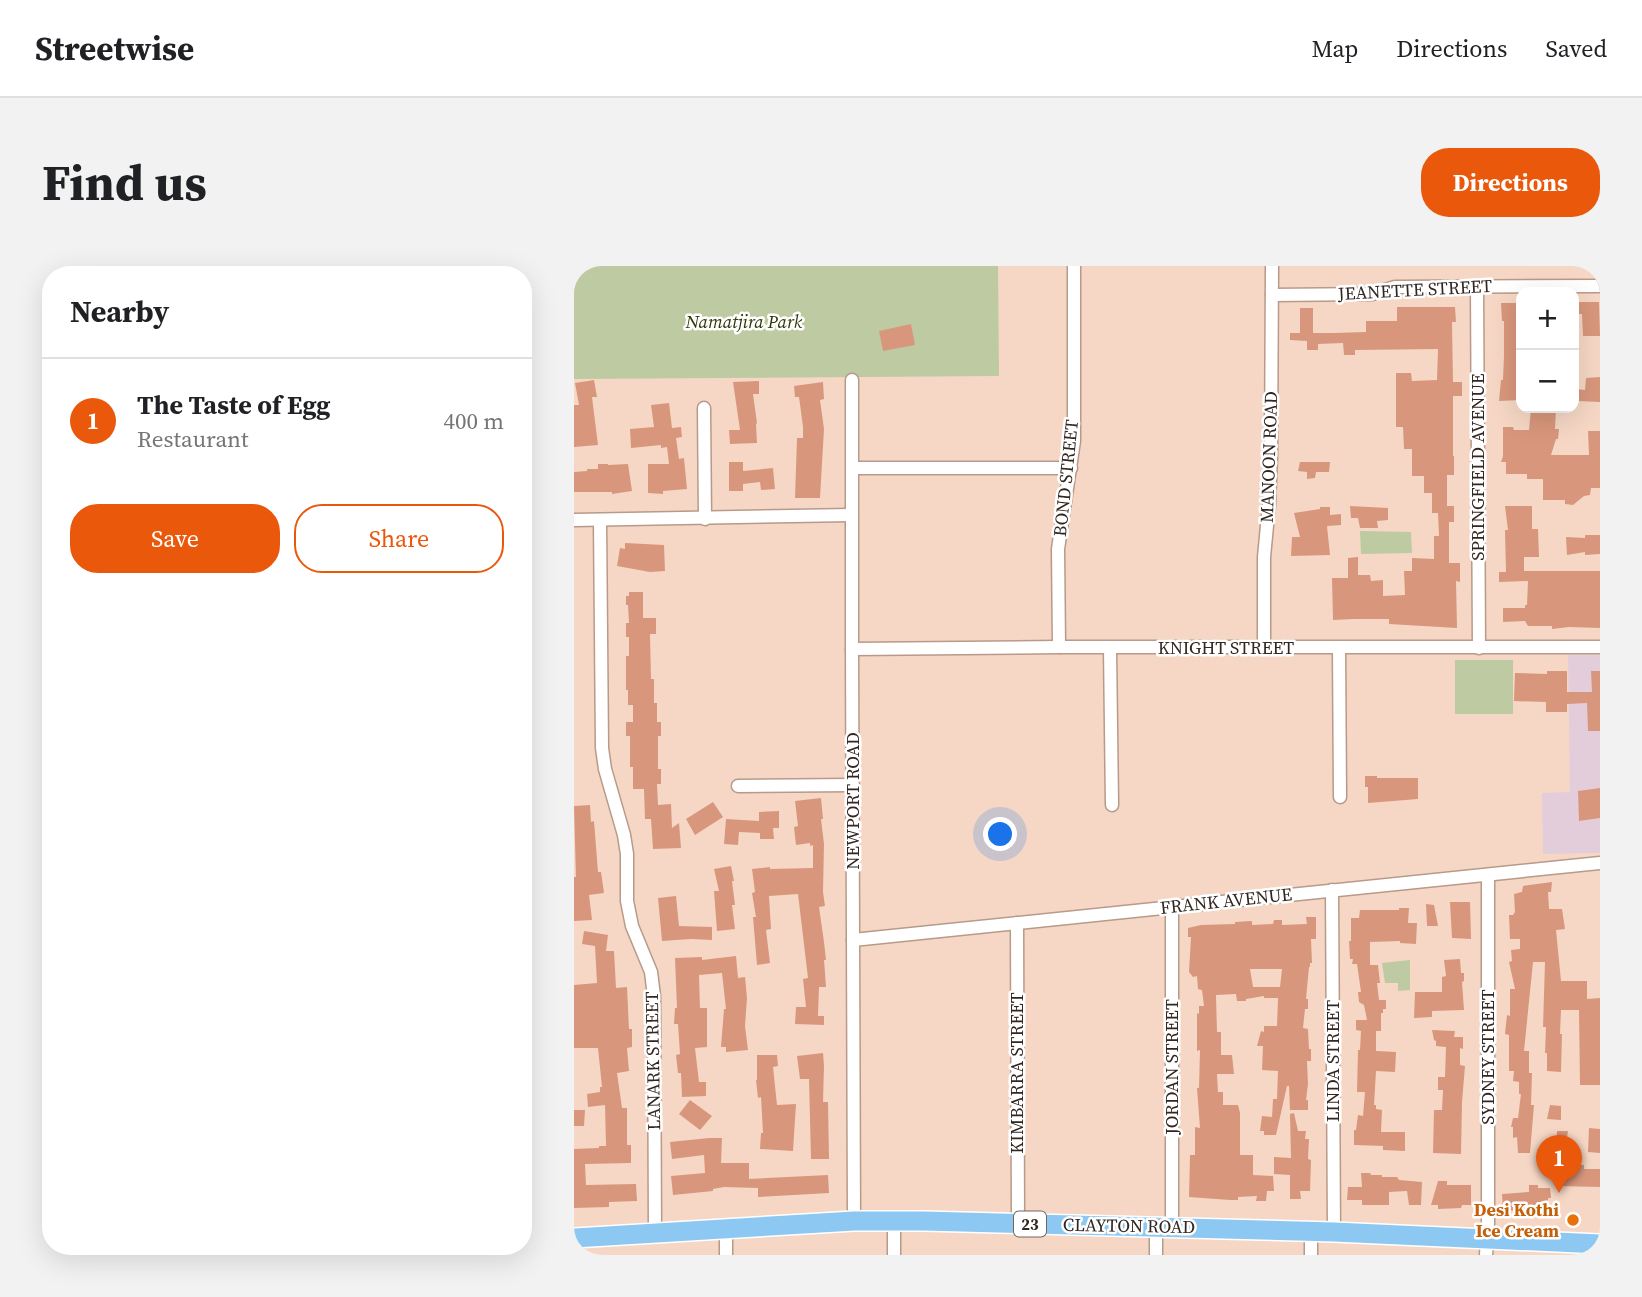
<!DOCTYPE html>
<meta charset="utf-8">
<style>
:root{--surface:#fff;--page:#f2f2f2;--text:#202124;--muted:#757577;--line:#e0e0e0;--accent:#ea580c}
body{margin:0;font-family:"Source Serif 4",serif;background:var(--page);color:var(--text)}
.controls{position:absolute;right:21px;top:21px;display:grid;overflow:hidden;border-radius:14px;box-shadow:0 7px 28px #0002}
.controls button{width:63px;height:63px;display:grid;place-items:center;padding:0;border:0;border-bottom:2px solid var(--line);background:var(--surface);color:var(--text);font:35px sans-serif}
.you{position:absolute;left:427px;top:569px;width:24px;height:24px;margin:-18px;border:5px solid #fff;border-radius:50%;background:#1a73e8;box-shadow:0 0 0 10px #1a73e833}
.badge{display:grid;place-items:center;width:46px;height:46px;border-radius:50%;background:var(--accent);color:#fff;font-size:23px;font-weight:700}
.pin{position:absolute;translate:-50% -58px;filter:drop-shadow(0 2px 4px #0008)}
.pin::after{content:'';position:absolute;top:37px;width:24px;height:21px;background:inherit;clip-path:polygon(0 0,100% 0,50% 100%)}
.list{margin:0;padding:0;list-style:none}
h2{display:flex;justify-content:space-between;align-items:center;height:91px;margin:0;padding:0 28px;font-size:30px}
h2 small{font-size:23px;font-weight:400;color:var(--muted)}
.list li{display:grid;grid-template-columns:46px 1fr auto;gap:21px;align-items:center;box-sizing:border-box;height:126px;padding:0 28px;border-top:2px solid var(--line)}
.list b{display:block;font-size:26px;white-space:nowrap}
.list p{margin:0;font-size:23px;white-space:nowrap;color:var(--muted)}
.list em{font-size:23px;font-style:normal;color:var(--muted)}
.actions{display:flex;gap:14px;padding:21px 28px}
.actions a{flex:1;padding:16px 0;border:2px solid var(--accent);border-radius:28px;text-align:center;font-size:24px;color:var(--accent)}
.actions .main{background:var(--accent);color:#fff}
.map{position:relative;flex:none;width:1026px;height:989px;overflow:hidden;border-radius:28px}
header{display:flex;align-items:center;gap:42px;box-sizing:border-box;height:98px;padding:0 35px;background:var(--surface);border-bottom:2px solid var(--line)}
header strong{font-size:33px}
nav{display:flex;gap:38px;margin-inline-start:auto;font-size:24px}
.intro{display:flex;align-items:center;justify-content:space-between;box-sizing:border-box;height:168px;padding:0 42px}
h1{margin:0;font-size:49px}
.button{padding:18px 32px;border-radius:28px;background:var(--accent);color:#fff;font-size:24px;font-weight:700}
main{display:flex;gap:42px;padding:0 42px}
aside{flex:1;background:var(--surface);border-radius:28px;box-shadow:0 7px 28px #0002}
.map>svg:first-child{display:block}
.commercial{fill:#e3cddb}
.green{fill:#becaa2}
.building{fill:#d8977c;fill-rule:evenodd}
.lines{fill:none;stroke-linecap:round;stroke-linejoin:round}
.street-casing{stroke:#b79a89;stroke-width:15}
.primary-casing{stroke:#fff;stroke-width:22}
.street{stroke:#fff;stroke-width:12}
.primary{stroke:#8cc8f2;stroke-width:19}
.food-dot{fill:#e8710a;stroke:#fff;stroke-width:2.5}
.labels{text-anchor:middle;stroke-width:5;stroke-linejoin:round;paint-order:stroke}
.shield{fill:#fff;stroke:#706763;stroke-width:2}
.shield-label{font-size:16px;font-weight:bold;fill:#322620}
.street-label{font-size:18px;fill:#322620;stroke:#fff}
.park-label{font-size:18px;font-style:italic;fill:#2e3807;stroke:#fff}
.food-label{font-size:18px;font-weight:bold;fill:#c56008;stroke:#fff;text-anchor:end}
</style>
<header>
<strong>Streetwise</strong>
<nav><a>Map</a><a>Directions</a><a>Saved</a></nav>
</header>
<div class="intro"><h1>Find us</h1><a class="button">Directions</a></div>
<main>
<aside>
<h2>Nearby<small></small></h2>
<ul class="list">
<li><span class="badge">1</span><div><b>The Taste of Egg</b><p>Restaurant</p></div><em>400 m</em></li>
</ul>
<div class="actions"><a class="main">Save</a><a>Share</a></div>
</aside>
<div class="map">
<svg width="1026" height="989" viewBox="0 0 1026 989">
<rect width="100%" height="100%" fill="#f6d7c5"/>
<path class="commercial" d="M994 389H1026V587L969 588 968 527 996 526Z"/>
<g class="green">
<path d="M0 0H424L425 110 0 113Z"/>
<path d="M786 265 837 266 838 287 787 288Z"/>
<rect x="881" y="394" width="58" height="54"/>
<path d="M836 694V724L824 725V717H811L808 697Z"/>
</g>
<g class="building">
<path d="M1000 36H1025L1026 70H1009L1008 48H1000Z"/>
<path d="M927 37H943V59L947 60V134L925 135 927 114H929L930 90V55H928Z"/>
<path d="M823 41H881L882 56H878L879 116H888V130H879V190H880V209H873V240H880V256H875V297H886V316L882 315 883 362 815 358V353H780L759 354 758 312H774V292L784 291V309H796L797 315 809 314V330L831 329 830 305H838V292L860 293V270H865L864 247H858V227H850V210H838V183H830L829 161H822V107H837L838 115 863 114 864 83 781 84V89H770L769 77 744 78V84H733V75L716 74V67H726V42H739V67H760L792 66V55H823Z"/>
<path d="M337 58 341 79 309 85 305 65Z"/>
<path d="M1026 111V136L1003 135 1002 123 1011 124 1012 112Z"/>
<path d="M20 114 23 131H18L24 179 0 181V139H5L1 117Z"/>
<path d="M185 115V128H179L183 157 182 158 183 177 156 178 155 164H166L159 116Z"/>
<path d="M249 116 250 133 246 134 250 163 246 232H221L223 172H229V161L225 131H221L220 120Z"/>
<path d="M95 137 98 162 107 161 108 171 102 172 105 193 110 192 113 223 89 225V228L74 227V198H95L93 181 87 182V179L57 182 56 163 80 161 77 139Z"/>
<path d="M957 142H982L981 163H985L984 173H982L977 189H1015L1014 165H1026V222H1017L1016 229 1010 230 999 239 991 238V234H969V213H953V208H932V196H927L929 190V161H939L940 164H955Z"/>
<path d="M155 196H169V205L199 202 201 223 187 224 186 216 169 218V225H155Z"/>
<path d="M726 196H756L755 206H742L741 212 733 213V206L724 205Z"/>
<path d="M24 198H34V199L54 198 58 225 38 228V226H0V206L13 205V203H24Z"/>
<path d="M776 240 814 242V254L803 255 804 262H786L784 252H777Z"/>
<path d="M931 240H958V263H964L965 291H950V305H1026V362L995 361 978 363V360H954L951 355 929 356V342H951V339H953L954 315 925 316V306H932L931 264H934Z"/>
<path d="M746 241H756V249L767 248V259L753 260 756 289 717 290 718 271H726L720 247 746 243Z"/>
<path d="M1011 269H1026V288L1011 289V286L993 289 992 271 1011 272Z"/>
<path d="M51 277 90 279 91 305 76 306 43 300 46 282 51 283Z"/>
<path d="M55 326H69V352H82V368H76L77 413H80V437H83V456H87V470H84V503H87V518H83L84 539 97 538 98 562 105 557 107 582 79 583 77 553H71L70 523H59V501H56V470H52V456H59V439H54V424H52V390H55V371H52V357H55L54 339H52V330H55Z"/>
<path d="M973 405H993V426H1018L1017 405H1026V465H1014L1013 437 993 438V446H972V436L940 435 941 407 973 408Z"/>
<path d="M791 510H803V512H844V533L794 537V521H791Z"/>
<path d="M1026 522V552L1005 555 1004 525Z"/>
<path d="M247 532 249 553H247L250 578 249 626 251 640 245 641 250 676 252 694H250L252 721H245L244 750H250V759L221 758 222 741H232L229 713 234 712 224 628 195 630 197 663 192 664 196 697 183 699 179 651H182L178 627 181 626 178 603 196 601V603L239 602V579L236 580V577L222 579 220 561 224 560 221 535Z"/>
<path d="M139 536 149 551 121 569 112 553Z"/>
<path d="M16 539 17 556 20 555 24 606H27L30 627 15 629 18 654 0 655V611H2L0 540Z"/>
<path d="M205 545V562H199L200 573H186V567L165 566 164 579 150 578 152 553 185 555V546Z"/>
<path d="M157 600 160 615H158L161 639H158L161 663 143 665 140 625H145L140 603Z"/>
<path d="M978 616 977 626H974L975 643H988L991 663 982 664 987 715H1013V733L1026 732V819H1006L1005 744H987L986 768H988L987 806 973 805V787H971L972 761H969L971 696H959L950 785H955V807H958L957 839H960L956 887H944L943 871 939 872V861H937L939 852H944L947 828H945V816L939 815 940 805H935V769L931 768 933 749 936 750V723H941L935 696 938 695 937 684 946 683V673H936L935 649H939L941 646 940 628 948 626 949 620Z"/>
<path d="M102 630 105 660 138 661V674L117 673 88 675 84 632Z"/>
<path d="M876 636H896L897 673 878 672Z"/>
<path d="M852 638 860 639 864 660H853Z"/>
<path d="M825 642H835L834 657H843L842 678 826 677V675L796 676V699H804L806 717H803L805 734H812V743H809V747H807V765H802V785L822 786 821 806 802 805 800 839H802V843L808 844 807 866H831V885L809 884V880L780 879V864H782L784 849 789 850 791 826H783L784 784H786L787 765 782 764V754H793L790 739 785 736 784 726H787L783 698H778L779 693H776L775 675H777V652H785L786 644H825Z"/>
<path d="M732 651H742V673H737L738 697H736V701H735L732 733H734V743H731L729 762 734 763 735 783H737V795H733L734 818 732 834H734V844H716L715 820H713L702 869H690V865H686L688 850 698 851 699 833H703L704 805 688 804 689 780H683L687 765 690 766V760H703L704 732H690V730L672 733V735H663L662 728 642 729 643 766H647V789H658L660 808H643L644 826H649V839H664L666 847V889H679V909L699 910 700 925H693L692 935H682L683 930 664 931V934H656L615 931 616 889H621V861L626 862 623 822H625L626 784 623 785V747L625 748V740H630L628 724 624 723 623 710 619 711 615 706 617 671H614V662L627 659 661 658V656L678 655V659L699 658 700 654H708V659L733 658ZM676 703H708L706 721H679Z"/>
<path d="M10 665 34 669 32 685H40L42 722 53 721 55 763H58V781L53 782 55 805 43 807 48 842H53V879H57V897L11 898 12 919 62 918 63 935 35 936V941L0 942V883L25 882V880H32L31 839 14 841 13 828 26 826V821H28L24 782H0V719L23 717 21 680 8 678Z"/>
<path d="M162 690 164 712 171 711 173 732 171 760 174 784 152 786V781H147L150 743H152L148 707 125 709 126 742H133V781L121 782 125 816H132V830L108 831 107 807H104L102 789 106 788 104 758H100L101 742H103L101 692 128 691V694Z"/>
<path d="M886 693 887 707H890V715L888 716 890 744 858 745V751L840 752 841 726H868V711L872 710 870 694Z"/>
<path d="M858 764 881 765 880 771H889V783L886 782V799L891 800 888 836 887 888 859 887 860 844H868L869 824H864V811H871L872 781 862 780V775L860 774Z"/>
<path d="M249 787 250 800 249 836H254L255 893H237L235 813H226L223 790Z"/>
<path d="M183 789H203L204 800 199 801 203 839 222 838 219 885 186 883 187 867H189L187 831 184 832 182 814H183Z"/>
<path d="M116 834 138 850 126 864 105 848Z"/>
<path d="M976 839 987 840V854L973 853Z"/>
<path d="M0 844H11L10 860H0Z"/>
<path d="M720 847 724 865H732L731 873H735L734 893 737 894 736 925H726L727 933H716V909L700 908V891L717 892 716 848Z"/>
<path d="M1015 862 1026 863V887L1014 886Z"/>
<path d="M983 865H994L989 898 1010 899V903H1026V921L982 920Z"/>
<path d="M135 872H148L147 897H175V913L254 909 255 927 184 931V922L150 921 139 923V925L99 929 97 910 131 907 130 889 98 893 96 876Z"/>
<path d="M787 907H796L797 909H808V911H823L825 914 848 916 847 939H835L833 925 815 926V939H788V934H773L774 921H788Z"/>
<path d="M864 915H873V919H897V939H888L887 942 864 943V939H857Z"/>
<path d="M955 919H964V922H976L977 932H974V942H963V946L929 944 928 928 955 926Z"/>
</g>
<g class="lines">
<g class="street-casing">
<g id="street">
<path d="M903 20 905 382"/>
<path d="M698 29 798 28 821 21 1026 20"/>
<path d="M278 114V383L280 955"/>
<path d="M130 142 131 253"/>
<path d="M279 202H497"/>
<path d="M0 254 277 249"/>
<path d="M26 254 28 482 31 503 50 569 53 588V635L58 660 77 706 80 730 81 967"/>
<path d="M485 381 484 283 500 175V0"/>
<path d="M536 382 538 539"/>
<path d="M690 382V291L695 239 697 190 698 0"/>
<path d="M765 382 766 531"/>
<path d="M278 383 485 381H1026"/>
<path d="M164 520 279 519"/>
<path d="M758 624 760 966"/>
<path d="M598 641V961"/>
<path d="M443 657 444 957"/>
<path d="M279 674 1026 597"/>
<path d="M152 963V989"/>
<path d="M320 989V955"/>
<path d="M582 989V961"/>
<path d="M737 989V965"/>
<path d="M912 989 914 957V609"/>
</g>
</g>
<g class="primary-casing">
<path id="primary" d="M0 972 280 955H350L760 966 1026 978"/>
</g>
<use href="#street" class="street"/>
<use href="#primary" class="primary"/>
</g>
<circle class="food-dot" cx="999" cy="954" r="7"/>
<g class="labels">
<rect class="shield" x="440" y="945.5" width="32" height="25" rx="5"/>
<g class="shield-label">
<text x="456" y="964">23</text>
</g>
<g class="street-label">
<text transform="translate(841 24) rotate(-3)" y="6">JEANETTE STREET</text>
<text transform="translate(695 191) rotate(-88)" y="6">MANOON ROAD</text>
<text transform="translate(904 201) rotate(-90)" y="6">SPRINGFIELD AVENUE</text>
<text transform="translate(492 212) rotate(-84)" y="6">BOND STREET</text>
<text x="652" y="388">KNIGHT STREET</text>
<text transform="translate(279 535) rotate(-90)" y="6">NEWPORT ROAD</text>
<text transform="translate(652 635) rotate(-6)" y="6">FRANK AVENUE</text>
<text transform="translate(914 791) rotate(-90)" y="6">SYDNEY STREET</text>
<text transform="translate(79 795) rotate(-91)" y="6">LANARK STREET</text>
<text transform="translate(759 795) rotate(-90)" y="6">LINDA STREET</text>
<text transform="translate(598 801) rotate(-90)" y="6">JORDAN STREET</text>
<text transform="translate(443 807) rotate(-90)" y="6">KIMBARRA STREET</text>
<text transform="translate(555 960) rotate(1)" y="6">CLAYTON ROAD</text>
</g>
<g class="park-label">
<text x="170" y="62">Namatjira Park</text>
</g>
<g class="food-label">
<text x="985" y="950">Desi Kothi<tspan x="985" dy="21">Ice Cream</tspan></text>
</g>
</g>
</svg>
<div class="controls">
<button>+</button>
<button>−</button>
</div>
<div class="you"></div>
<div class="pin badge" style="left:985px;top:927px">1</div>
</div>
</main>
